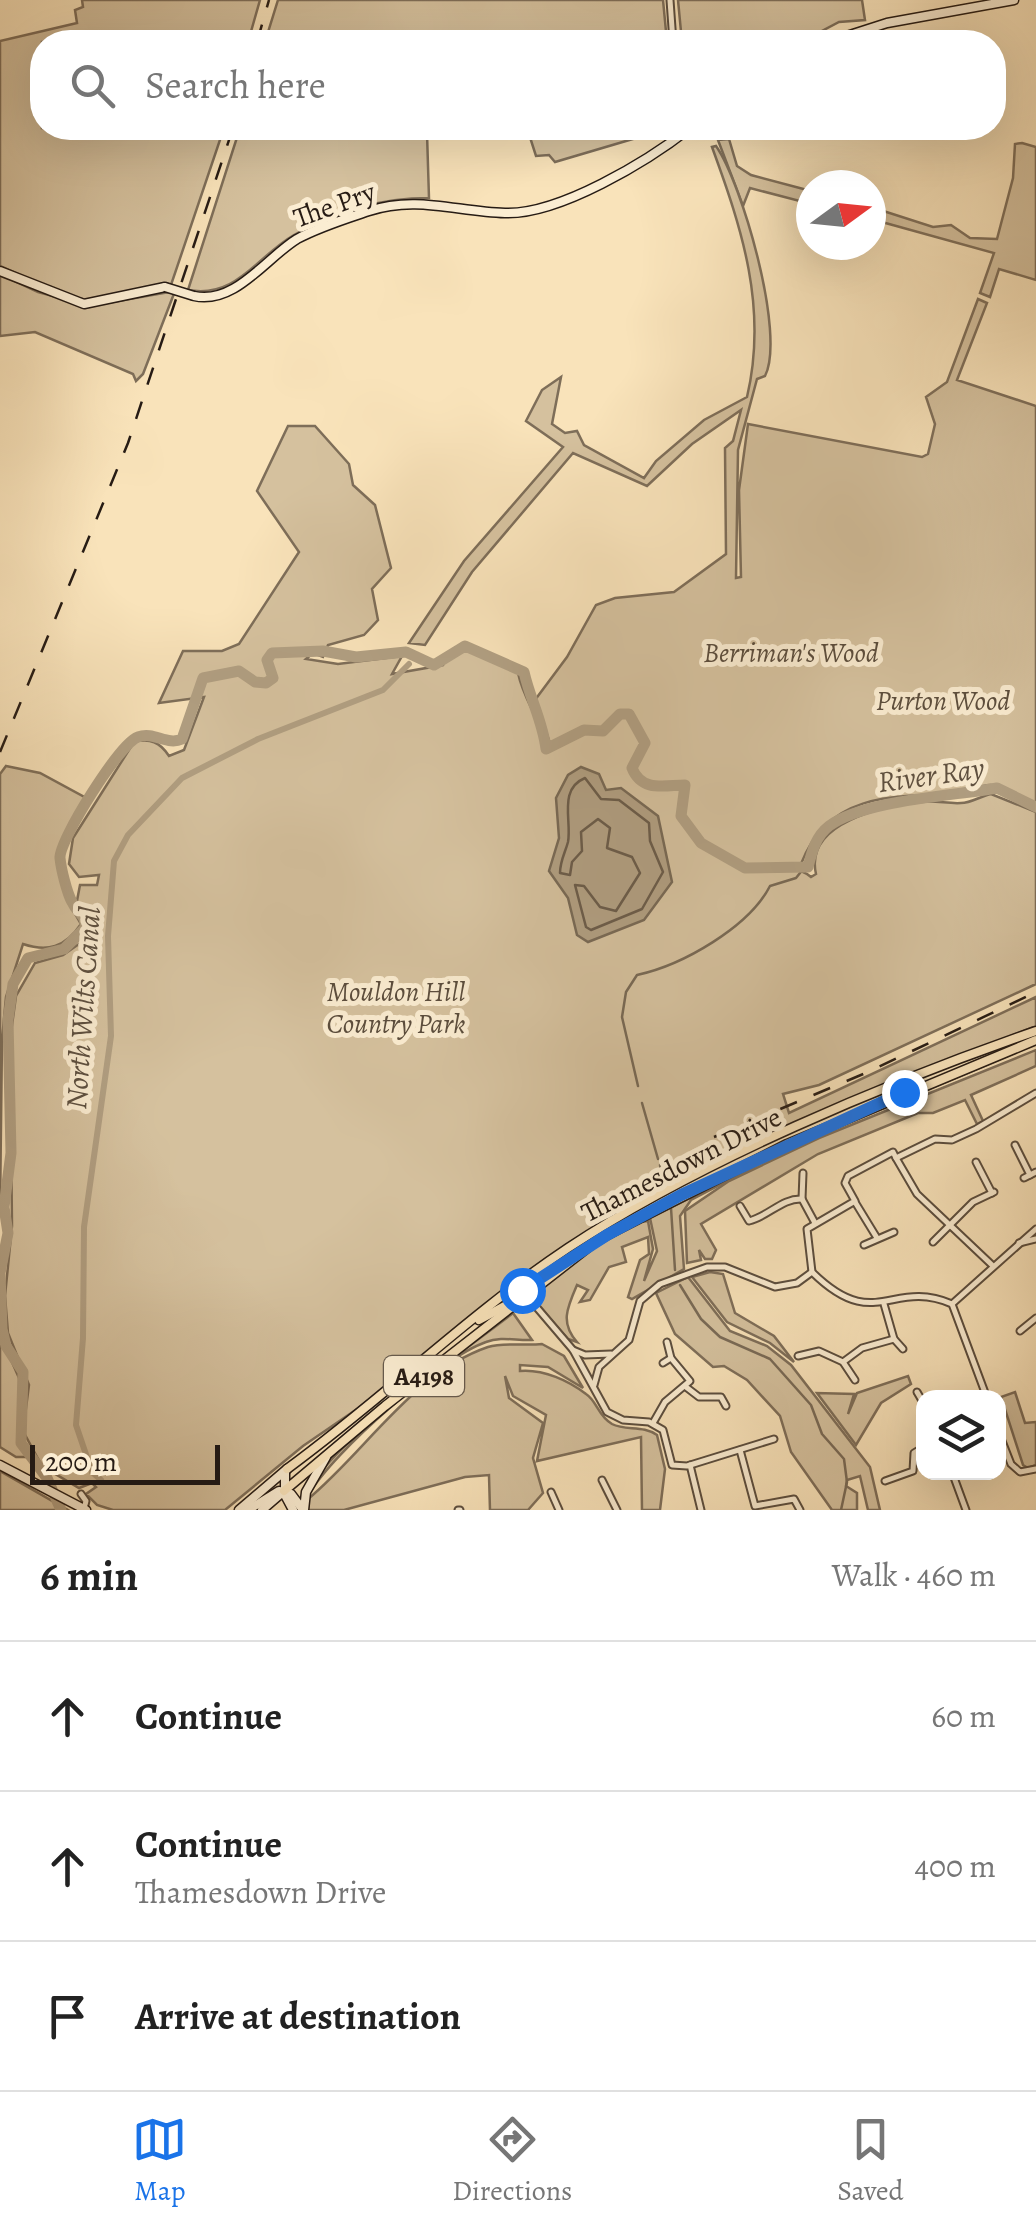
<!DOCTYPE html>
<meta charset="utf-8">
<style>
:root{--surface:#fff;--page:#f6f6f6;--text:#222;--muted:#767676;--line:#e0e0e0;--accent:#1a73e8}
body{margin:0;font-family:Alegreya,serif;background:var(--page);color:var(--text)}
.controls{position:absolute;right:30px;bottom:30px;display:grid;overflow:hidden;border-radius:20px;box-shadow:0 10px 40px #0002}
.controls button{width:90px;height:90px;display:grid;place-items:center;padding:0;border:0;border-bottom:2px solid var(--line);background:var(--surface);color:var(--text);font:50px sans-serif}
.compass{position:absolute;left:796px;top:170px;width:90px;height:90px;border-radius:50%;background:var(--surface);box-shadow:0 10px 40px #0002;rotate:75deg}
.scale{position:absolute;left:30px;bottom:25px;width:190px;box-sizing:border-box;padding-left:10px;border:5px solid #261b14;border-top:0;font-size:28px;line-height:35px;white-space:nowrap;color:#261b14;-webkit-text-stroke:8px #fbedd2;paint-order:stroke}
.stop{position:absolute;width:30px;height:30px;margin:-22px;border:8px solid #1a73e8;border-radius:50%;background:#fff}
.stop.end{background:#1a73e8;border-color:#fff;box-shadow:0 2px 10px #0008}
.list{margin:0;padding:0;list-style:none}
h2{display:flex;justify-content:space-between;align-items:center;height:130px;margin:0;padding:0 40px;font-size:42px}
h2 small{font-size:32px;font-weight:400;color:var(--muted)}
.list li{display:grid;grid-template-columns:65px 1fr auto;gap:30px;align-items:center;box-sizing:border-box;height:150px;padding:0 40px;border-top:2px solid var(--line)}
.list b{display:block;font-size:38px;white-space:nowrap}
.list p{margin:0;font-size:32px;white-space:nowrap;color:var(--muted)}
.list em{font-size:32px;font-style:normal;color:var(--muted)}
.icon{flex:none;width:55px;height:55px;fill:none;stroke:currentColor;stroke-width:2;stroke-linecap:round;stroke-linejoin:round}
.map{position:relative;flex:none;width:1036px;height:1510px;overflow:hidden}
.search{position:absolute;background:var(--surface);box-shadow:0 10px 40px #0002;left:30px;right:30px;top:30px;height:110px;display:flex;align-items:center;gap:25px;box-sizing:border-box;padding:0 35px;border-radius:40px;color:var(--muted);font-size:38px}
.sheet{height:580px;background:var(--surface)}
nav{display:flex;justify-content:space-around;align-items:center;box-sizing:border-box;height:140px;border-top:2px solid var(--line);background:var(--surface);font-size:28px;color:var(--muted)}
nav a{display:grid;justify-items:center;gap:5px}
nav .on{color:var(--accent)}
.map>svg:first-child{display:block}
.green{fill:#d5c19e;stroke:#7e6e59;stroke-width:2.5}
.water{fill:#b19f82;stroke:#796a56;stroke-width:2.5}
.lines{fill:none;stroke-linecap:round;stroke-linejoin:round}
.shore{stroke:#6c5d4b;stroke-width:2.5}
.stream{stroke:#796a56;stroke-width:2.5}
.canal{stroke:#b19f82;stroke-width:6}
.river{stroke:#b19f82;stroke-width:11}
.minor-casing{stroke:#5b4d3e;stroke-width:9}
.secondary-casing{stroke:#261b14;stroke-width:11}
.primary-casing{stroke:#261b14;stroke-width:11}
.minor{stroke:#fbedd2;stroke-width:5}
.secondary{stroke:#fbedd2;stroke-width:8}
.primary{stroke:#f9e3ba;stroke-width:8}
.rail{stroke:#261b14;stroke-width:2.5;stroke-dasharray:18 18;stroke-linecap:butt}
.secondary-bridge-casing{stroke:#261b14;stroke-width:11;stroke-linecap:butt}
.secondary-bridge{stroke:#fbedd2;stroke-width:8}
.route{stroke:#1a73e8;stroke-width:12}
.labels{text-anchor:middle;stroke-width:10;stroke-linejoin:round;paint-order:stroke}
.shield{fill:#fbedd2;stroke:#665a4d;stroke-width:2.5}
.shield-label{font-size:25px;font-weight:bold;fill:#261b14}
.street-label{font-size:28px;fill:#261b14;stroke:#fbedd2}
.park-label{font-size:28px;font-style:italic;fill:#5b4d3d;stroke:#fbedd2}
.water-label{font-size:30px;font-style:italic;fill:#5e5040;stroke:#fbedd2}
</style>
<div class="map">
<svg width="1036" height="1510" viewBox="0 0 1036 1510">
<rect width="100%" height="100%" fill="#f9e3ba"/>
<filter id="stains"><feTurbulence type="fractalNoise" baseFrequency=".002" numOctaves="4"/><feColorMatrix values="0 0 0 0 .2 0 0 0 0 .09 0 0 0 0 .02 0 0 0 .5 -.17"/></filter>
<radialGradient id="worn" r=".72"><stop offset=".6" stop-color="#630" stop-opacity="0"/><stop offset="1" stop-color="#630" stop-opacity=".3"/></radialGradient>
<g class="green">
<path d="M82 0H260L248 42H42V128H224L171 285 87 300 64 295 0 266V41L77 23 75 10 83 7Z"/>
<path d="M278 0H663L667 42H265Z"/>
<path d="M678 0H862L865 20 839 22 801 42H682Z"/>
<path d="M240 128H467L427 133 429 198C381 198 336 211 294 235 257 256 237 299 188 290Z"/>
<path d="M527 128H670L555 162 549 155 536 156Z"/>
<path d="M729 139 737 166 751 175 811 191V204L750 188 743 206 718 140Z"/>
<path d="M1022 143 1036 147V280L999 269 990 297 980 293 994 253 871 219V207L933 227 951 225 970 238 997 239 1013 178 1015 144Z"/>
<path d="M716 146C742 183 786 335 765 376L757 379 738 450 736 578 741 577 739 490 748 424 922 457 928 454 935 424 926 397 947 382 978 299 987 303 957 380 1036 406V804L1016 801 991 785C977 785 966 795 954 795 889 795 827 795 801 864L795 865 745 868 718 849 708 848C719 854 732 867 745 870 766 874 792 861 811 877L816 874C804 822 884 806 921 802 935 800 948 804 961 803 971 803 981 796 991 794L1036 812V984L819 1085 783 1094 789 1113 1036 997V1026L833 1107 713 1163 503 1286 499 1296 395 1383 303 1446 225 1510H113L97 1505 86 1494 96 1487 92 1483 79 1488 42 1466 23 1431 29 1385 8 1333 5 1296 12 1226 10 1040 16 996 35 963 63 955 86 939C89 924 88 916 76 906L80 885H97L99 875 79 877 69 864 73 838 134 742C150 738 160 742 169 756L184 750 204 697 159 703 183 651H222L239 644 299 552 257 491 288 426H315L349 464 353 485 375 505 391 568 372 589 378 620 364 635 328 645 323 657 313 653 306 659 338 664 402 656 392 674 443 665 451 651 469 645 518 673C524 702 543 722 546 751L552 749 535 700 567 657 596 605 615 598 674 592 726 554 725 448 733 441 741 410 692 444 647 486 573 453 472 572 425 645 409 643 464 561 563 447 526 421 542 390 561 377 552 424 565 433 577 431 584 445 644 478 656 461 704 420 747 397C768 308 742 229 712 147Z"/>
<path d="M0 274 38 292 90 306 175 291 143 374 136 381 133 374 35 332 0 336Z"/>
<path d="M6 766 40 773 88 799C55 849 48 869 81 924 65 948 47 952 23 944L6 997 2 1040 0 1209V774Z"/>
<path d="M1036 1044 794 1146 691 1200 680 1216 684 1269 632 1299 628 1297 640 1260 649 1254 648 1237 622 1247 626 1262 609 1267 590 1300 580 1302 588 1290 577 1285C567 1308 560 1323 577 1342L568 1339 538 1305 539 1290 575 1259 639 1222 648 1221 653 1249 644 1281 657 1251 650 1218C774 1155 903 1094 1036 1044Z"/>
<path d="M1036 1050V1066L971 1095 983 1121 977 1124 965 1100 933 1113H918L818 1154 701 1224 716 1250 712 1259H705L699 1250 701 1260 687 1263 685 1211 729 1181 819 1138Z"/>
<path d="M710 1272 723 1274 735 1313 774 1336 794 1362 770 1343 727 1322 692 1277Z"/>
<path d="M688 1277 730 1331 767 1346 791 1365 870 1467 880 1510H868L860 1476 847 1480 846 1486 857 1493V1510H832L791 1452 780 1416 747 1380 724 1366 713 1367 675 1334 656 1293Z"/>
<path d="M513 1313 532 1340C517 1341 501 1336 486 1342 440 1358 333 1452 309 1494 317 1451 473 1345 513 1313Z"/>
<path d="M0 1335 19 1378 26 1457H16L0 1447Z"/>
<path d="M542 1344 564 1356 583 1388 548 1367 520 1365V1371C544 1369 569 1381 586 1394 597 1401 598 1416 612 1424 626 1431 643 1425 657 1435L665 1469 660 1510H642L641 1437 537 1461 546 1415 513 1396 505 1376 509 1398 543 1423 533 1458 543 1493 528 1510H490L489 1475 465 1477 344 1510H308V1499C365 1452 414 1372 488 1347 504 1342 524 1346 542 1344Z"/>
<path d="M908 1376 911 1384 881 1403 856 1445 817 1393 854 1394 848 1414 857 1393Z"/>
<path d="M1015 1392 1025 1423 1036 1422V1465L1028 1468 1023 1465 1001 1397Z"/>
<path d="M0 1471 68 1510H0Z"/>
</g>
<path class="water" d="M581 767 599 774 606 790 621 788 658 816 672 882 644 920 588 942 577 935 568 898 549 871 559 838 556 798 568 775Z"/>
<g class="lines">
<path class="shore" d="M585 778 601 799 619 800 649 823 650 841 663 872 642 909 591 930 586 927 575 885 584 886 600 907 616 911 640 873 632 857 607 848 610 828 598 819 581 832 582 851 572 862 570 875 560 873C560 861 565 853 568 842 572 821 558 789 585 778Z"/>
<g class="stream">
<path d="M638 1086 622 1017 626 992 637 975C683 965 749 927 770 886L796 878 804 868"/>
<path d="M642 1103 658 1159"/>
<path d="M660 1165 664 1185"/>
<path d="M671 1208 675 1270"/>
<path d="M680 1285 701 1319 720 1337 770 1359 811 1405 822 1434 844 1459 847 1482 841 1510"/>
</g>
<path class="canal" d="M101 1480 92 1472 76 1425 83 1338 84 1227 111 1036 108 936 114 861 128 835 182 778 258 739 383 690 409 664"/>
<path class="river" d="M61 1510 47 1478 21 1443 23 1372 6 1346 2 1329 0 1273 8 1233 4 1207 11 1153 8 1020 13 984 28 958 64 949 85 928C86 913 77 914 72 902 67 893 61 869 60 858 59 840 120 743 138 737 154 731 167 746 182 739L203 678 239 671 255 682 266 683 273 678 267 660 272 653 323 651 356 657 406 652 434 665 465 646 524 672C530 699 543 722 546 749L584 730 603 731 620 714H629L645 743 632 768C642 793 666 785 685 785L681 816 701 843 745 868 808 867C812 851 816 836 829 826 864 800 952 796 997 788L1036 807"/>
<g class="minor-casing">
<g id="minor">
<path d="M670 0 673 42"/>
<path d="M1015 1145 1030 1175"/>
<path d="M896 1158 917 1194 992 1265"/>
<path d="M976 1162 992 1193"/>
<path d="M1024 1178 1036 1172"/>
<path d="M802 1199 803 1173"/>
<path d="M855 1202 877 1238"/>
<path d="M740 1206 749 1221C769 1216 782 1198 802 1199L815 1223"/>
<path d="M933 1242 973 1202 994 1192"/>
<path d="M1019 1243 1036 1239"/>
<path d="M864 1245 894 1232"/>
<path d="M812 1272 807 1229 855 1201 845 1183 848 1176 893 1152 896 1158 935 1139 952 1140 976 1129 1036 1093"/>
<path d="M527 1296 573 1350 607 1412 623 1420 649 1422 663 1430 672 1465 687 1466 774 1439"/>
<path d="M884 1304 894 1339"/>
<path d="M952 1304 1036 1229"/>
<path d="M1020 1331 1036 1318"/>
<path d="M573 1350 585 1355 611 1354"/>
<path d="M798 1356 819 1351 843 1362 855 1380"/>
<path d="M843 1362 862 1348 894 1339 903 1349"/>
<path d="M663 1363 671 1358 667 1342"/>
<path d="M594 1385 599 1367 629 1340 640 1301 660 1284 707 1267H725L775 1287 797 1283 812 1272C875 1334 891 1278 952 1304L987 1398"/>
<path d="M686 1387 699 1397H721L726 1406"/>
<path d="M917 1392 924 1404"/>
<path d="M653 1423 665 1402 690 1381 671 1358"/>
<path d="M998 1431 1011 1464 1020 1472 1036 1469"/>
<path d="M740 1450 755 1506 794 1499 800 1510"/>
<path d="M690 1465 701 1510"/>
<path d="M952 1472 966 1510"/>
<path d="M602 1480 617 1510"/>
<path d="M885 1481 913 1471 914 1453 924 1447"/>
<path d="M551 1492 559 1510"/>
<path d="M81 1494 86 1501 84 1509"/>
<path d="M458 1510H460"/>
</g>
</g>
<g class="secondary-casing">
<g id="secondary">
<path d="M828 42 887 23 1014 0"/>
<path d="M0 271 84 304 165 287"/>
<path d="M194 296C235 305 266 258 297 239 319 227 345 219 369 211 416 195 458 212 505 213 559 215 648 161 690 128"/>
<path d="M0 1465 86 1510"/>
<path d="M285 1473V1495L293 1510"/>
<path d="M239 1510 287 1469"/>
<path d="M248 1510 279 1491 291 1494 303 1510"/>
<path d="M262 1510 284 1491"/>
<path d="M304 1510 306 1492 326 1457"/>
</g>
</g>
<g class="primary-casing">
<g id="primary">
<path d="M511 1290 525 1289 542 1276"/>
<path d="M479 1320 523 1296"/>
<path d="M287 1469C383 1399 469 1314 568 1248 700 1161 886 1083 1036 1031"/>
<path d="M284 1491 385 1406 599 1239 787 1144 1036 1040"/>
</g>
</g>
<use href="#minor" class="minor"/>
<use href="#secondary" class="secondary"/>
<use href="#primary" class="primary"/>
<g class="rail">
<path d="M257 42 269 0"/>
<path d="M0 752 128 443 233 128"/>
<path d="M714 1137 868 1072 1036 992"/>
</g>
<g class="secondary-bridge-casing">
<path id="secondary-bridge" d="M165 287 194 296"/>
</g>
<use href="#secondary-bridge" class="secondary-bridge"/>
</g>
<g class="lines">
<path class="route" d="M522 1290 607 1235 681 1195 904 1092"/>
</g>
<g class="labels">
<rect class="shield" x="384" y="1356" width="80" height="40" rx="8"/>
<g class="shield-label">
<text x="424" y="1385">A4198</text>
</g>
<g class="street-label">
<text transform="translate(334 204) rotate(-20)" y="10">The Pry</text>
<text transform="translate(681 1164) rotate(-27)" y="10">Thamesdown Drive</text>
</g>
<g class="park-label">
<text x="791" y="662">Berriman's Wood</text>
<text x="943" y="710">Purton Wood</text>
<text x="396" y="1001">Mouldon Hill<tspan x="396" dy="32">Country Park</tspan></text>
</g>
<g class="water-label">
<text transform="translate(931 775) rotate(-8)" y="10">River Ray</text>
<text transform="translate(83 1008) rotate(-86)" y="10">North Wilts Canal</text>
</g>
</g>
<rect width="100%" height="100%" filter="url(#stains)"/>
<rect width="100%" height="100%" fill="url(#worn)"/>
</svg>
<div class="controls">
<button><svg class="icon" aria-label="layers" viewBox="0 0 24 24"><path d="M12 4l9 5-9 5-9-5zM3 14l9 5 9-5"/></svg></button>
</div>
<svg class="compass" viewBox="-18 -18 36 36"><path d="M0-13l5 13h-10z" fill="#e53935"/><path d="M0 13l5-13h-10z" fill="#767676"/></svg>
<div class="scale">200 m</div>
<div class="stop" style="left:522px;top:1290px"></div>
<div class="stop end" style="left:904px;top:1092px"></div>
<div class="search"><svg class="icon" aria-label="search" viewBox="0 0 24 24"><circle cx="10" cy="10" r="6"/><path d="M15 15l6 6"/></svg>Search here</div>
</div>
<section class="sheet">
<h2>6 min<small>Walk · 460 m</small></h2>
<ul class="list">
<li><svg class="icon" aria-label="ahead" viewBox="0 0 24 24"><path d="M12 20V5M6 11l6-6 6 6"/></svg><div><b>Continue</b></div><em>60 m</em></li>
<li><svg class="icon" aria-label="ahead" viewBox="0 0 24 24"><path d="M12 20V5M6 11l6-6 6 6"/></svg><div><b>Continue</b><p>Thamesdown Drive</p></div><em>400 m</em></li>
<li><svg class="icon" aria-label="arrive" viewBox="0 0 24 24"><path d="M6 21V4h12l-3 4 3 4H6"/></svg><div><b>Arrive at destination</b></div></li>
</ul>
</section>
<nav>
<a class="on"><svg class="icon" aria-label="map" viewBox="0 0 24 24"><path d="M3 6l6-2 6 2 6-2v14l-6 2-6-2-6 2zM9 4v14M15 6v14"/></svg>Map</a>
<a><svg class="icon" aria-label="directions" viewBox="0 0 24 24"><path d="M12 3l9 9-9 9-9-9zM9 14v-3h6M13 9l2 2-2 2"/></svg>Directions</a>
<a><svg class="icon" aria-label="saved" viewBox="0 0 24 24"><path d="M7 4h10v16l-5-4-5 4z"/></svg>Saved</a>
</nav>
